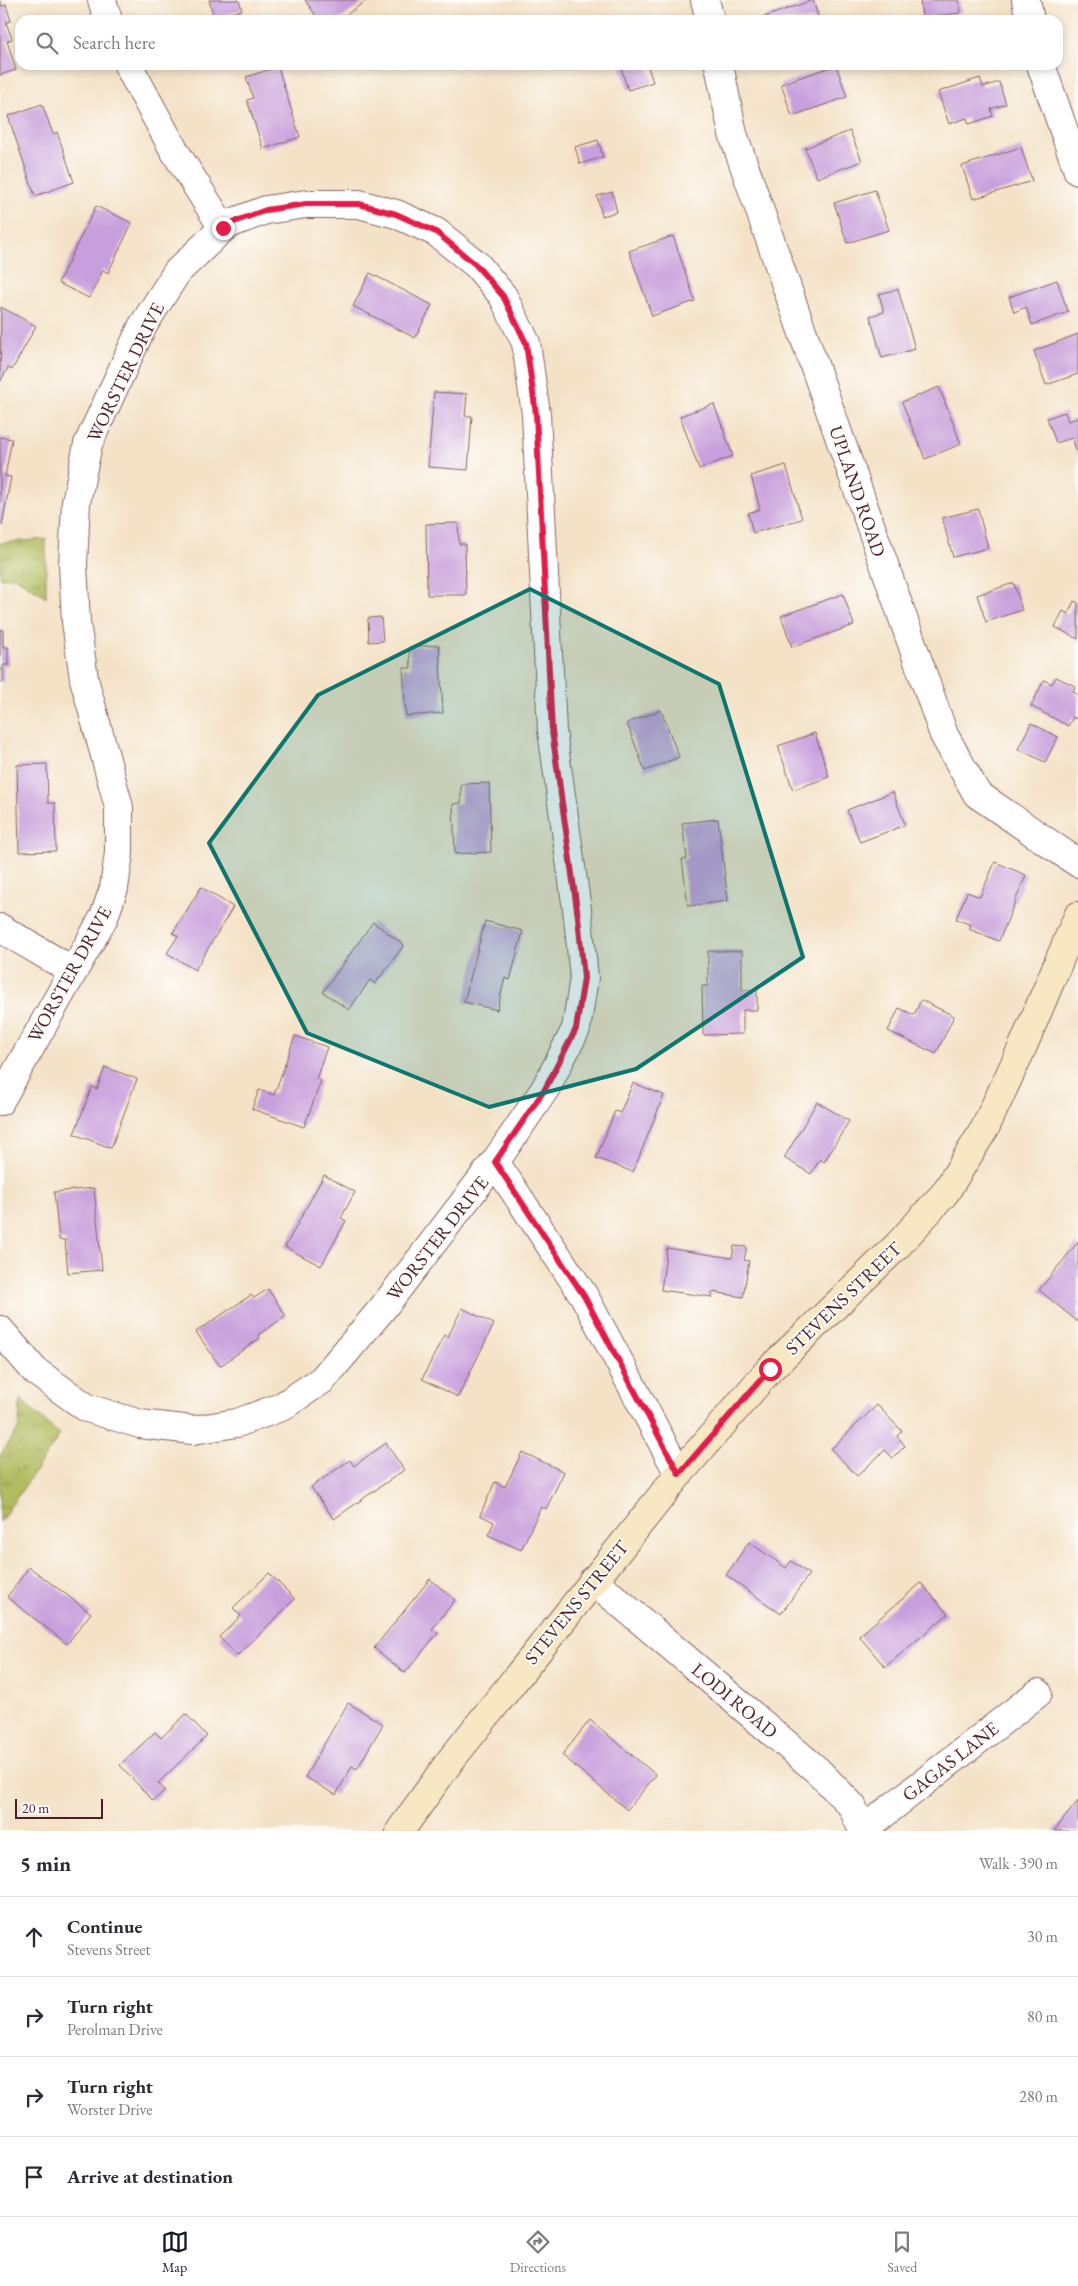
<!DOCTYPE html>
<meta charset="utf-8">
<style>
:root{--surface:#fff;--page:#f2f2f3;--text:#2b2b33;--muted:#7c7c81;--line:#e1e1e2;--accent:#111827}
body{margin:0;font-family:"EB Garamond",serif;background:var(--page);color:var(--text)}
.scale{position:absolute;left:15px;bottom:12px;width:88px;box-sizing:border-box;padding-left:5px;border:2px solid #4a1f2b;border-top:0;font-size:14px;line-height:18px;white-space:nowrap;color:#4a1f2b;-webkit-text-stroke:4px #fdfcf7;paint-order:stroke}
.stop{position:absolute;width:15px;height:15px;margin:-11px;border:4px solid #e11d48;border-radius:50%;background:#fff}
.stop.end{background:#e11d48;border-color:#fff;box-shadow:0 1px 5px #0008}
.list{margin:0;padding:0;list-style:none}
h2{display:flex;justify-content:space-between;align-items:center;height:65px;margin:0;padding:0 20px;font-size:21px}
h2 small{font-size:16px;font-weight:400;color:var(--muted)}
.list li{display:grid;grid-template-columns:32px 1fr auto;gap:15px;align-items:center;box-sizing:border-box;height:80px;padding:0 20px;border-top:1px solid var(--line)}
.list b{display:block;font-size:19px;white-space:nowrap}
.list p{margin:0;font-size:16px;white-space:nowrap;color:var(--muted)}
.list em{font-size:16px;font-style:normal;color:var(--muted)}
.icon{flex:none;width:28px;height:28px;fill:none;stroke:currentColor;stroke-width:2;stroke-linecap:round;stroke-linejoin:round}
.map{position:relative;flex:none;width:1078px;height:1831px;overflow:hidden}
.search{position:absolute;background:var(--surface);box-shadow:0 2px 8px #0003;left:15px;right:15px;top:15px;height:55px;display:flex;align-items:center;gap:12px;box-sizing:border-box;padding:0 18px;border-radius:15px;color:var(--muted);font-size:19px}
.sheet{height:385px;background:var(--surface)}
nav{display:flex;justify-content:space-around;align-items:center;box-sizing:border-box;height:70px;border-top:1px solid var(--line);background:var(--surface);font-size:14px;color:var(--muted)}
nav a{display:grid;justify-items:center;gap:2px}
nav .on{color:var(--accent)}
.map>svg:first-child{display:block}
.park{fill:url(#park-tufts);stroke:#7d6e44}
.building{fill:#c79fdc}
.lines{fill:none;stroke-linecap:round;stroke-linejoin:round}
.street-casing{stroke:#866362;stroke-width:30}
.secondary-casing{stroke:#866362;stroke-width:30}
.street{stroke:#fff;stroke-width:28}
.secondary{stroke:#f7e8c3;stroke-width:28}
.route{stroke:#e11d48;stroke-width:6}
.marked{fill:#0f766e;fill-opacity:0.2;stroke:#0f766e;stroke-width:4;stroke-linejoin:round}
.labels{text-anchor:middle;stroke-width:4;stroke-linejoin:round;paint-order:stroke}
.street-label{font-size:19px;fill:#4a1f2b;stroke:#fdfcf7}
</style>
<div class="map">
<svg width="1078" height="1831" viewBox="0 0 1078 1831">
<defs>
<pattern id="park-tufts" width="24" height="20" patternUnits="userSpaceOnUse" patternTransform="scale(1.25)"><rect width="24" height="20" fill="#b0bc5e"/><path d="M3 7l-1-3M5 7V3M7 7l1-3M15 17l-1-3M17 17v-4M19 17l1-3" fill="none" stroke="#91984e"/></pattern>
</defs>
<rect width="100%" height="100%" fill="#fdfcf7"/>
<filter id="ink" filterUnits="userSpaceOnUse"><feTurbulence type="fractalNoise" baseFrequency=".02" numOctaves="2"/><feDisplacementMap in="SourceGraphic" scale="10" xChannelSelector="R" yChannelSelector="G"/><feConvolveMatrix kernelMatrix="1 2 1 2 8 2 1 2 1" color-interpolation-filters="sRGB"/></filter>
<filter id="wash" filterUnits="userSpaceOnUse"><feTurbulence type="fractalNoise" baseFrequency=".0096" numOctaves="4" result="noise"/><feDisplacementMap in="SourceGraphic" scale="20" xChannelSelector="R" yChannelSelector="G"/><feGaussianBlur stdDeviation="1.12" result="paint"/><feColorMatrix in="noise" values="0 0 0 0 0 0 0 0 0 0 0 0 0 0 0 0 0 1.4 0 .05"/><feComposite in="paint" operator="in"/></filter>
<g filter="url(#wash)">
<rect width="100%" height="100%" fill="#f4e2c7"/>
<g class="park">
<path d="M46 539V597L15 577 0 578V543Z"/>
<path d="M20 1399 60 1435 0 1522V1455L19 1428Z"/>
</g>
<g id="blocks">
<g class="building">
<path d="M209 0H239L242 10 214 18Z"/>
<path d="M305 0H367L339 20H319Z"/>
<path d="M813 0 819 20H765L764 17Z"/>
<path d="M920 0H959L961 13 922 17Z"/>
<path d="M0 1 2 6 6 5 11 21 6 22 12 39 7 41 16 70 0 75Z"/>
<path d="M620 65H654L648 67 653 82 628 90Z"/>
<path d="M836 65 847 97 792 116 781 84Z"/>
<path d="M278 67 300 137 263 149 247 100 253 98 246 77Z"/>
<path d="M980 78 983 87 999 82 1006 104 991 109 993 116 969 124 967 118 949 124 938 92Z"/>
<path d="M42 104 53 134 57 132 74 182 35 196 8 116Z"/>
<path d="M850 131 862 161 817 178 805 148Z"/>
<path d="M598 140 603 157 580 164 575 147Z"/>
<path d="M1021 147 1032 181 973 199 962 166Z"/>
<path d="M875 190 889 230 847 243 834 203Z"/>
<path d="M612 192 617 212 602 216 597 196Z"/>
<path d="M96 206 132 223 108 273 103 270 89 298 58 283Z"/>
<path d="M673 236 695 301 652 316 629 251Z"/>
<path d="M370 273 432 305 415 338 353 306Z"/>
<path d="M1057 280 1068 312 1032 325 1026 307 1014 312 1009 297Z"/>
<path d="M898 289 915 349 882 358 870 316 884 312 879 294Z"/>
<path d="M1 307 36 326 12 370 8 368 0 382Z"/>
<path d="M1078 334V374L1046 385 1034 351Z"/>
<path d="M939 387 961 444 925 459 902 402Z"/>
<path d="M434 392 467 394 465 416H472L468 470 428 467Z"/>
<path d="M714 404 733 456 699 469 680 416Z"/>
<path d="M1065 412 1068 421 1078 418V456L1072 438 1056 443 1047 418Z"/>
<path d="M0 437 12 439 5 476 11 477 2 525H0Z"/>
<path d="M786 465 802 519 753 533 748 513 760 509 751 476Z"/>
<path d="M978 509 988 548 953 557 942 518Z"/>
<path d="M458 523 459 544H465L466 595H427L426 524Z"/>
<path d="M1014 583 1022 610 986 622 977 595Z"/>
<path d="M843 594 854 625 792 647 781 616Z"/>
<path d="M1074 601 1078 603V639L1055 627 1063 611 1068 614Z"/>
<path d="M381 617 383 641 369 642 368 618Z"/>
<path d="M0 630H3V647H8V665H3V682H0Z"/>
<path d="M439 645 443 713 406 716 403 668H411L409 647Z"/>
<path d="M1056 677 1075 686 1073 692 1078 695V720L1073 717 1068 726 1031 706 1044 680 1052 684Z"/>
<path d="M661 710 679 757 645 771 627 723Z"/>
<path d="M1031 723 1058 737 1045 762 1018 749Z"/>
<path d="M815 733 829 777 793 790 778 746Z"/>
<path d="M47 764 48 803H55L56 851 19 852 17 765Z"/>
<path d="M489 783 491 852 455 854 453 804 461 803V784Z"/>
<path d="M893 792 905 825 860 842 847 810Z"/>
<path d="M718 819 728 901 688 906 682 859H687L682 823Z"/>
<path d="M995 862 1026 875 999 941 969 929 971 925 956 919 967 892 980 897Z"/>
<path d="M201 887 233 907 195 970 167 953 178 936 173 933Z"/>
<path d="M485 921 523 931 510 980 505 978 497 1010 464 1002Z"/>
<path d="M373 922 404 945 375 984 370 980 349 1010 323 992Z"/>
<path d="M708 951H742V990H757V1010H743V1034L703 1035 702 986H708Z"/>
<path d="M921 1000 954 1016 936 1054 888 1031 899 1008 914 1015Z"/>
<path d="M295 1036 327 1047 316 1079 321 1081 304 1127 252 1109 259 1090 274 1095Z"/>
<path d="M105 1067 137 1079 111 1148 74 1134 92 1087 97 1089Z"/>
<path d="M633 1083 664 1095 633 1172 596 1158 615 1111 620 1113Z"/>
<path d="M817 1102 849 1121 824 1162 820 1159 811 1174 784 1158Z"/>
<path d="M324 1175 355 1192 341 1218 346 1221 321 1266 285 1247Z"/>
<path d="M94 1188 102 1270 68 1273 65 1240H59L54 1192Z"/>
<path d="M1078 1242V1322L1039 1290Z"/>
<path d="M734 1246 747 1247 744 1260 749 1261 743 1297 712 1292V1297L661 1290 667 1248 732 1258Z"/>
<path d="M268 1289 286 1316 258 1335 260 1338 220 1366 196 1332 251 1295 254 1298Z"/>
<path d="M462 1308 494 1324 458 1397 422 1379 444 1335 448 1337Z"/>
<path d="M877 1405 902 1431 897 1436 905 1446 893 1458 885 1450 857 1476 831 1449Z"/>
<path d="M386 1443 404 1470 334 1519 311 1487 350 1460 354 1466Z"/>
<path d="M522 1452 564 1472 546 1509 541 1507 521 1550 488 1535 494 1522 480 1515 495 1482 505 1487Z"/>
<path d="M749 1542 786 1568 791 1561 809 1574 781 1614 726 1575Z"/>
<path d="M29 1567 91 1613 67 1644 7 1597Z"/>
<path d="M269 1573 295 1599 237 1656 219 1637 241 1616 233 1608Z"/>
<path d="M430 1579 455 1600 432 1629 438 1633 405 1673 374 1648Z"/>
<path d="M921 1583 948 1614 885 1667 859 1636Z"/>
<path d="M348 1703 383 1724 357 1769 352 1766 336 1795 305 1777Z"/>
<path d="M186 1714 207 1736 158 1783 165 1790 153 1801 120 1765 155 1732 161 1738Z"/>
<path d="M590 1720 656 1775 627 1810 562 1755Z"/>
<path d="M1078 1801V1831H1054Z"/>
</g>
</g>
</g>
<g filter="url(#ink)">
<use href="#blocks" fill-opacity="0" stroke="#866362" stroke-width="1"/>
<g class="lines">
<g class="street-casing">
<g id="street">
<path d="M102 0 108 20"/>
<path d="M705 0 710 20"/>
<path d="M1026 0 1030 20"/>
<path d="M128 65 174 150 223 228"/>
<path d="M719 65 733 134 944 735 977 794 1078 863"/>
<path d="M1041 65 1078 171"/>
<path d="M0 928 73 971"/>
<path d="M0 1101 104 917 114 888 119 853V807L84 679 76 622 73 565 76 502 88 444 142 327 177 272 223 228 234 222 266 210 306 204H359L396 214 436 232 477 265 503 296 526 343 536 414 552 731 578 917 584 978 576 1029 545 1089 495 1162 382 1309 322 1380 281 1407 237 1423 193 1430 140 1424 87 1408 35 1371 0 1330"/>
<path d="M495 1162 584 1296 679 1474"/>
<path d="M593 1580 818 1771 852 1806 863 1831"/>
<path d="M863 1830 1038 1693"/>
</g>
</g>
<g class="secondary-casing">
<path id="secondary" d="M400 1831 450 1761 679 1474 770 1369 898 1245 945 1193 985 1128 1023 1046 1078 916"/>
</g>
<use href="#street" class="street"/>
<use href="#secondary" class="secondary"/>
</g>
</g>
<g class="lines" filter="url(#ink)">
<path class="route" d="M223 228 234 222 266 210 306 204H359L396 214 436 232 476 265 503 296 526 343 536 414 552 731 578 917 584 978 576 1029 545 1089 495 1162 584 1296 679 1474 770 1369"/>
</g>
<path class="marked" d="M530 589 719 684 803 957 636 1069 489 1107 307 1033 209 843 318 695Z"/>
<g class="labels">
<g class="street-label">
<text transform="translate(125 372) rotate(-64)" y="7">WORSTER DRIVE</text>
<text transform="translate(858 491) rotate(71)" y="7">UPLAND ROAD</text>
<text transform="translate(69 974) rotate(-61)" y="7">WORSTER DRIVE</text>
<text transform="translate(437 1238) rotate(-52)" y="7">WORSTER DRIVE</text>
<text transform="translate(843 1298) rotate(-44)" y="7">STEVENS STREET</text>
<text transform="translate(576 1602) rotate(-51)" y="7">STEVENS STREET</text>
<text transform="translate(735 1700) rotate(40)" y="7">LODI ROAD</text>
<text transform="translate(950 1761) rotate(-38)" y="7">GAGAS LANE</text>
</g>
</g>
</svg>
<div class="scale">20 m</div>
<div class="stop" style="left:770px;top:1369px"></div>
<div class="stop end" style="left:223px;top:228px"></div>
<div class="search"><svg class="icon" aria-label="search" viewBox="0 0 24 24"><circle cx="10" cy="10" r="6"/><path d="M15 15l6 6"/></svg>Search here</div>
</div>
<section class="sheet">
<h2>5 min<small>Walk · 390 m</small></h2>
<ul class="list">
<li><svg class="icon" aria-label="ahead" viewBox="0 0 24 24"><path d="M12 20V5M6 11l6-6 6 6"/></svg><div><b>Continue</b><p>Stevens Street</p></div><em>30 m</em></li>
<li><svg class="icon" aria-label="right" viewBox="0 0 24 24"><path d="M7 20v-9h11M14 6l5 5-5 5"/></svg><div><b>Turn right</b><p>Perolman Drive</p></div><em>80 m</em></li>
<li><svg class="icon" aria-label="right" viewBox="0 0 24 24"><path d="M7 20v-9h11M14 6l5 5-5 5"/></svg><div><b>Turn right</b><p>Worster Drive</p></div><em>280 m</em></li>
<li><svg class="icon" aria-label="arrive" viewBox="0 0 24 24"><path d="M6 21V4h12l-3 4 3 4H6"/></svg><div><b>Arrive at destination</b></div></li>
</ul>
</section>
<nav>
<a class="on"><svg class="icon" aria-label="map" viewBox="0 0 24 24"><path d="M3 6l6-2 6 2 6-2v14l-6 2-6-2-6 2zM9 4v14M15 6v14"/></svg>Map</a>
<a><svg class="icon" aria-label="directions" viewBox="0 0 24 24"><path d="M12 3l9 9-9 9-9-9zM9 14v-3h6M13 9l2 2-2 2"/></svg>Directions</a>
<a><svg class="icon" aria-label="saved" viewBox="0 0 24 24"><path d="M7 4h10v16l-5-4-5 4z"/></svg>Saved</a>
</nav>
